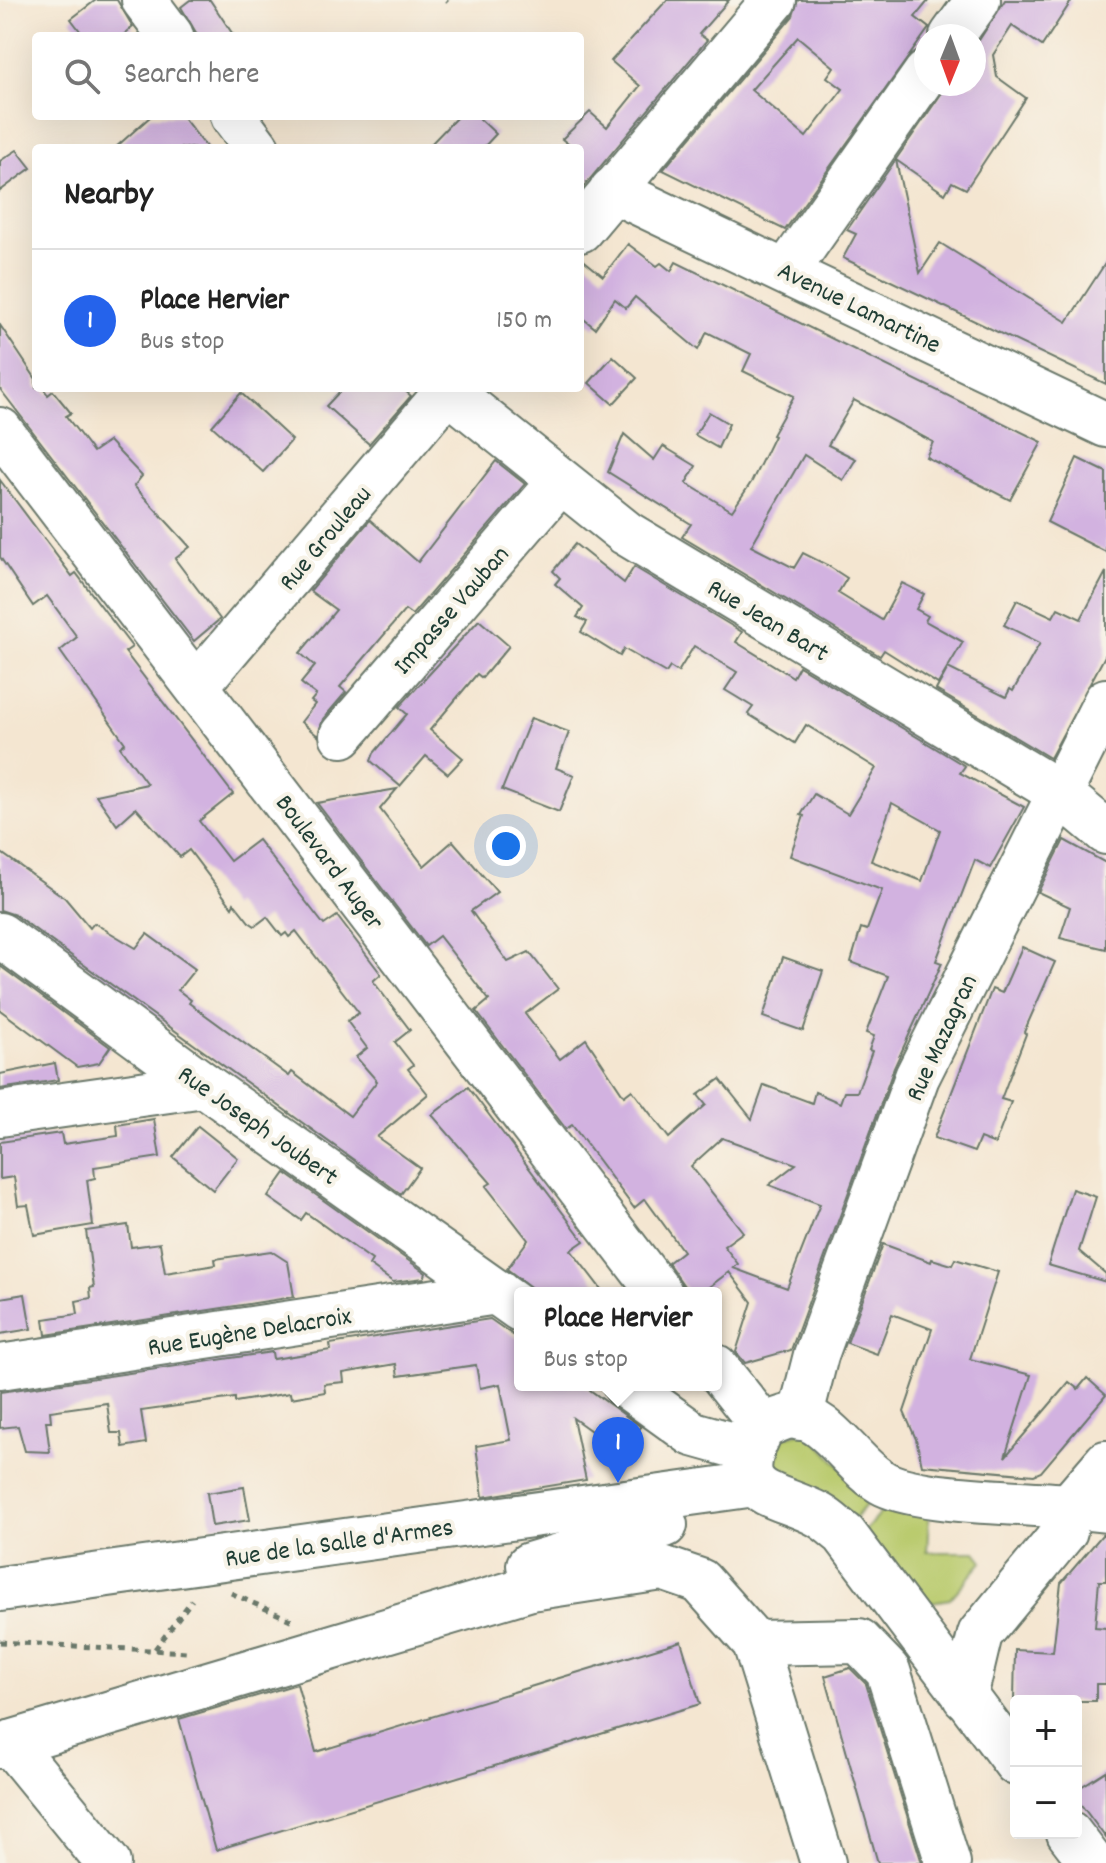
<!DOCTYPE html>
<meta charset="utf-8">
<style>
:root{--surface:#fff;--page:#f2f2f2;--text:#222;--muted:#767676;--line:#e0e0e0;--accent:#2563eb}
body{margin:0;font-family:Dekko,sans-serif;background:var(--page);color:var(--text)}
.controls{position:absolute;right:24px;bottom:24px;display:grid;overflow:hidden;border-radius:8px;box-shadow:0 8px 32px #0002}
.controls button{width:72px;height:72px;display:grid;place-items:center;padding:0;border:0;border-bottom:2px solid var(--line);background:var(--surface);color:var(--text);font:40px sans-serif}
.compass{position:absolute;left:914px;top:24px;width:72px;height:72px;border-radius:50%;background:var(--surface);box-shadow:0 8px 32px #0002;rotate:181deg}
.you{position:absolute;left:506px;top:846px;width:28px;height:28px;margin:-20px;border:6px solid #fff;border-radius:50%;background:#1a73e8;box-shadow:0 0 0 12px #1a73e833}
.badge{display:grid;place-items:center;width:52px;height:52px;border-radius:50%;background:var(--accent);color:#fff;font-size:26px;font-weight:700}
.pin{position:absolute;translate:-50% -66px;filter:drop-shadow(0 2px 4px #0008)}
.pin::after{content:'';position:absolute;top:42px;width:28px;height:24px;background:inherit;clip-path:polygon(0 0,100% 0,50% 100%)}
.popup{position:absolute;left:514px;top:1287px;width:208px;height:104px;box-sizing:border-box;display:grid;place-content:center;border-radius:8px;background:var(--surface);filter:drop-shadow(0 2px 6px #0005);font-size:26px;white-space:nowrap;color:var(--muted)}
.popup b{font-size:30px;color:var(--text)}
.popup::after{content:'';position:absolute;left:50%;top:100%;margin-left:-16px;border:16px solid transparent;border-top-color:var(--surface)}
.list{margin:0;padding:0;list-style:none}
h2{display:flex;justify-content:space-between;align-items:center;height:104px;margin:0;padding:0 32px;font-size:34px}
h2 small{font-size:26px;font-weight:400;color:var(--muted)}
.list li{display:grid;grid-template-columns:52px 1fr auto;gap:24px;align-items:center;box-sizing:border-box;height:144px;padding:0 32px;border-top:2px solid var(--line)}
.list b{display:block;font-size:30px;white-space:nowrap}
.list p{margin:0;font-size:26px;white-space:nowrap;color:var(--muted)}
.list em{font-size:26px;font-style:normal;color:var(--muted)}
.icon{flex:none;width:44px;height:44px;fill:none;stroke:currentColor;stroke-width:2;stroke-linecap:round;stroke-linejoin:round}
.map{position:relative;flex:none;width:1106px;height:1863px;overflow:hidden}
.search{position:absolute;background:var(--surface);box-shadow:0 8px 32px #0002;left:32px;top:32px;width:552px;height:88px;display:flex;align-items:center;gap:20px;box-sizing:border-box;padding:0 28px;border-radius:8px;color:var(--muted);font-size:30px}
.panel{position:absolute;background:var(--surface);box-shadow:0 8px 32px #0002;left:32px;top:144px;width:552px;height:248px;border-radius:8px}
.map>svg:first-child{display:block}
.green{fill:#bacb6e;stroke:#6c8451;stroke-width:2}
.building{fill:#d2b2e0;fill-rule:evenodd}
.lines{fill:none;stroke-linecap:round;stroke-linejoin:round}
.minor-casing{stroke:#6a786b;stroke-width:48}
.major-casing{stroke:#6a786b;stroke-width:48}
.path{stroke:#6a786b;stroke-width:5;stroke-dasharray:6 6;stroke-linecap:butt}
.minor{stroke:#fff;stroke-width:44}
.major{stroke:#fff;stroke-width:44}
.labels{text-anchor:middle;stroke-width:8;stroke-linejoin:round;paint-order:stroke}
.street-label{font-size:26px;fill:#1f3d34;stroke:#f7f3e8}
</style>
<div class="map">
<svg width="1106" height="1863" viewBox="0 0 1106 1863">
<rect width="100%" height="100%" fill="#f7f3e8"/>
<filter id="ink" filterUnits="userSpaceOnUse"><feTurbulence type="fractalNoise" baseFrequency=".0125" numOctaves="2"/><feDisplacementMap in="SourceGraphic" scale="16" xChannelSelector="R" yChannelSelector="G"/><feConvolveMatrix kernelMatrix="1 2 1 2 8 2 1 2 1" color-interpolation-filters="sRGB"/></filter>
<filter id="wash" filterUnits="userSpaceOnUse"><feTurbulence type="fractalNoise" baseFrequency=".006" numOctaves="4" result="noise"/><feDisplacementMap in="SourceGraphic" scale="32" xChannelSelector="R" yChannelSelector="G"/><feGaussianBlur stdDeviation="1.8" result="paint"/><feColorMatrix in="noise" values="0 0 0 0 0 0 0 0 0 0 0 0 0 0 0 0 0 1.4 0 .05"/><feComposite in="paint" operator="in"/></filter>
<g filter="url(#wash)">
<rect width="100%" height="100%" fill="#f4e6d1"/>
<g class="green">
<path d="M807 1431 871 1499 851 1523 769 1479 768 1440Z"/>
<path d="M882 1511 929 1515 927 1552H976L983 1561 950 1599 919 1604 862 1534Z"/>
</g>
<g id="blocks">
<g class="building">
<path d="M96 0H117L133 27 122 36H84L71 19Z"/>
<path d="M190 0H210L234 36H198L181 7Z"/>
<path d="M667 0H729L699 34 707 40 580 191V148H573L562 139 590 112 607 127 640 86 611 61Z"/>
<path d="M798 0H929L915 17 929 28 785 230 663 170 793 16ZM798 37 834 67 827 77 843 89 806 137 751 90Z"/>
<path d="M1005 0H1072L1042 46 1012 26 993 55 997 77 1026 98 966 189 952 182 945 194 896 160 920 273 940 243 1067 322 1106 262V384L843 258 856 234 847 230 948 84H974V48Z"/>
<path d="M151 116H182L207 148H115Z"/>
<path d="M458 116H477L496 134 483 148H427Z"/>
<path d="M17 150 31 168 0 191V161Z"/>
<path d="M628 244 657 266 661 263 671 271 676 262 1042 442 1010 500 926 457 933 442 854 400 828 445 856 459 843 480 804 455 751 546 794 568 803 553 827 565 847 578 838 593 882 620 902 583 924 594 916 609 928 616 925 621 963 642 938 684 884 650 880 656 682 537 691 524 608 472 624 434 654 460 663 446 696 466 686 483 732 511 752 481 774 436 772 435 794 396 743 371 751 354 707 332 698 350 635 297 626 308 615 299 595 328 580 316V257L603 276Z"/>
<path d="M0 325 36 379V388H43L48 395 53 391 71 413 66 416 93 452 109 441 121 454 142 476 134 486 190 547 175 559 220 619 194 641 0 389Z"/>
<path d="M613 356 637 378 613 404 589 383Z"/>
<path d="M343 388H402L411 396 369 444 326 406Z"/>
<path d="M241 393 292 440 263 472 212 426Z"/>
<path d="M709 412 729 424 718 448 695 435Z"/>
<path d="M1077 458 1106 472V552L1047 522Z"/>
<path d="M496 461 525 484 412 615 405 610 340 687 346 692 323 719 318 736 301 722 315 704 311 701 316 695 301 683 315 666 300 653 336 610 310 591 370 520 418 562Z"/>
<path d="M0 480 72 576 76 573 132 647 125 652 233 794 199 821 230 861 258 840 324 925 337 916 381 974 373 981 410 1030 395 1042 413 1065 408 1069 428 1094 377 1137 420 1168 401 1194 15 915 0 910V852L65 898 90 928 94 923 136 948 147 934 195 969 178 990 191 1000 189 1003 289 1076 292 1072 350 1116 377 1081 356 1057 367 1048 347 1021 359 1013 296 931 289 937 286 933 282 936 267 917 255 926 249 922 234 903 232 907 189 850 180 857 136 808 117 825 96 795 147 784 120 747 125 743 60 651 77 637 47 596 33 606 0 557Z"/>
<path d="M575 544 624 583 634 567 742 632 736 642 793 677 799 666 965 766 960 773 1024 807 990 868 975 860 936 961 942 963 894 1068 791 1350 745 1363 736 1352 752 1302 729 1272 701 1293H689L668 1263 683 1251 645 1199 634 1208 572 1125 566 1129 476 1011 489 1000 439 936 426 946 317 803 397 789 380 809 424 866 453 841 497 892 471 911 508 962 529 952 558 989 525 1014 560 1059 586 1039 624 1096 632 1090 669 1138 706 1105 698 1095 720 1079 752 1119 764 1085 812 1103 815 1092 840 1103 844 1092H857L872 1051 869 1050 874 1036 866 1033 888 976 851 962 861 928 867 930 882 890 790 856 804 816 801 815 814 794 848 814 876 768 806 725 795 743 748 714 753 707 725 690 737 672 694 646 678 672 670 667 666 673 624 649 620 656 581 632 587 622 577 617 583 608 555 584 560 578 553 571ZM892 803 940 830 922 881 871 861ZM722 1138 796 1164 769 1185 820 1204 787 1288 733 1268 738 1264 724 1246 743 1232 691 1166Z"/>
<path d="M1106 572V654L1050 758 936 690 948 668 1006 697 1010 689 1013 691 1040 643 1004 625 1017 600 1053 617 1058 608 1081 619Z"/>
<path d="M479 620 509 646 482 678 477 674 430 730 463 758 448 774 426 756 400 786 371 761 374 753 407 714 399 707Z"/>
<path d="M531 718 569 732 556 768 574 775 559 812 502 790Z"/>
<path d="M1064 840 1106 863V949L1060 938 1070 907 1038 892Z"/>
<path d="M1022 947 1055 962 1024 1032 1026 1034 1001 1099 1011 1102 995 1144 980 1138 974 1152 934 1138 992 989 1002 993Z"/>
<path d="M783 957 823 971 803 1031 763 1017Z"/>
<path d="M0 966 110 1047 99 1063 77 1067 0 1010Z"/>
<path d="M55 1063 58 1080 0 1089V1074Z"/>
<path d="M468 1087 584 1241 571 1250 604 1293H538L507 1269 528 1240 486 1186 491 1183 432 1115Z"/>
<path d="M154 1119 160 1157 94 1167 95 1178 87 1180 93 1225 34 1235 28 1205 18 1206 14 1177 0 1179V1142L61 1133 63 1144 118 1136 117 1125Z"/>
<path d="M198 1126 238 1158 213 1190 173 1157Z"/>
<path d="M285 1173 426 1273 424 1278 393 1282 369 1265 372 1260 306 1213 301 1220 268 1197Z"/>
<path d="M1072 1189 1096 1197 1079 1251 1106 1274V1282L1048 1265Z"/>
<path d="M128 1225 131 1247 160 1243 165 1273 216 1265 215 1259 271 1251 288 1262 294 1297 46 1335 44 1319 78 1314 76 1301 91 1298 90 1288 94 1287 86 1231Z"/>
<path d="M883 1244 931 1262 932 1259 952 1265 955 1259 998 1272 970 1359 1031 1375 1005 1457 1069 1382 1078 1389 1087 1378 1106 1395 1041 1472 1034 1475 922 1465 916 1439 904 1412 932 1329 892 1314 877 1354 847 1343Z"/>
<path d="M25 1294 31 1329 0 1334V1298Z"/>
<path d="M490 1319 520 1340V1385H583L641 1427 622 1453 573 1418 586 1480 483 1497 476 1446 511 1440 500 1384 480 1388 476 1365 398 1376 396 1364 343 1373 344 1382 324 1384 325 1392 291 1398 290 1393 235 1402V1398L141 1411 146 1443 123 1447 121 1433H111L107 1403 50 1411 51 1421H46L50 1452 25 1451 18 1426 0 1428V1392L272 1352 273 1359 331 1350 330 1344Z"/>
<path d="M244 1487 250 1520 212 1526 207 1493Z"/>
<path d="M1102 1535H1106V1581H1099L1095 1627 1106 1628V1684H1096V1701H1014L1015 1650 1053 1652 1061 1583Z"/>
<path d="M681 1641 700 1704 216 1850 179 1719 297 1684 316 1752Z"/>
<path d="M850 1668 866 1684 922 1863H878L825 1676Z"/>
<path d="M1106 1771V1838L1076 1798V1790Z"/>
</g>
</g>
</g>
<g filter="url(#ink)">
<use href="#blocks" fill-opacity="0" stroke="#6a786b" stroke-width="2"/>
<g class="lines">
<g class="minor-casing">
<g id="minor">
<path d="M144 0 171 36"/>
<path d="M952 36 978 0"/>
<path d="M233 116 257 148"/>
<path d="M612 190 1106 425"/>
<path d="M580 230 774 0"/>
<path d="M787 271 926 73"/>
<path d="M445 388 626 533 1058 792 1106 832"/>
<path d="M0 430 660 1293"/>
<path d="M197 685 450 388"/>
<path d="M342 735 559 483"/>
<path d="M0 935 204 1085 520 1309"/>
<path d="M0 1114 204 1085"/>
<path d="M0 1367 497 1292"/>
<path d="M716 1367 763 1426"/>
<path d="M625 1385 693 1434 750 1450"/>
<path d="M800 1418 816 1355 917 1077 1106 701"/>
<path d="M1069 1506 1106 1510"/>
<path d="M529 1565 665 1525"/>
<path d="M0 1589 755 1484"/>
<path d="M755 1643 859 1641 888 1671 948 1863"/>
<path d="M10 1743 108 1863"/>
<path d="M0 1746 531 1588 662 1568 700 1581 755 1643 823 1863"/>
</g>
</g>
<g class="major-casing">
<g id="major">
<path d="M965 1697 980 1634 1065 1531 1069 1506 1106 1463"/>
<path d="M1016 1763 844 1534C836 1528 828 1520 819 1515 774 1491 725 1498 763 1426 772 1423 783 1417 792 1416 827 1414 854 1469 885 1484 923 1502 1024 1502 1069 1506"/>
<path d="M1069 1833 1092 1863"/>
</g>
</g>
<g class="path">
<path d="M447 0 448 1"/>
<path d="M231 1593 295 1622"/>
<path d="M0 1642 187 1652"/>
<path d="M155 1649 192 1600"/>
</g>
<use href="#minor" class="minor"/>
<use href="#major" class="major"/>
</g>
</g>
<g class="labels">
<g class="street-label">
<text transform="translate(860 306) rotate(26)" y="9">Avenue Lamartine</text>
<text transform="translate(324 537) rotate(-50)" y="9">Rue Grouleau</text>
<text transform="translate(450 609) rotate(-49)" y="9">Impasse Vauban</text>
<text transform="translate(769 619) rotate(31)" y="9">Rue Jean Bart</text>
<text transform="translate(331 861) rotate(53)" y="9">Boulevard Auger</text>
<text transform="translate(940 1037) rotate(-65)" y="9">Rue Mazagran</text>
<text transform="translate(259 1124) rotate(35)" y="9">Rue Joseph Joubert</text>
<text transform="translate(249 1330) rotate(-9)" y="9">Rue Eugène Delacroix</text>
<text transform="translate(339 1541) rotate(-8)" y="9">Rue de la Salle d'Armes</text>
</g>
</g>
</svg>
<div class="controls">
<button>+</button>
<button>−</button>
</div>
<svg class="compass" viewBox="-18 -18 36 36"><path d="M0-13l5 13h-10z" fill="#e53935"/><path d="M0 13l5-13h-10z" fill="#767676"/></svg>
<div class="you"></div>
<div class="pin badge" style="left:618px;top:1483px">1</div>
<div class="popup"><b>Place Hervier</b>Bus stop</div>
<div class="search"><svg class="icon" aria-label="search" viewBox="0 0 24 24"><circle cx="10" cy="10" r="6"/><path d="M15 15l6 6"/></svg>Search here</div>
<section class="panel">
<h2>Nearby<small></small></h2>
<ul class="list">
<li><span class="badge">1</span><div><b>Place Hervier</b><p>Bus stop</p></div><em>150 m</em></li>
</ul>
</section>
</div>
